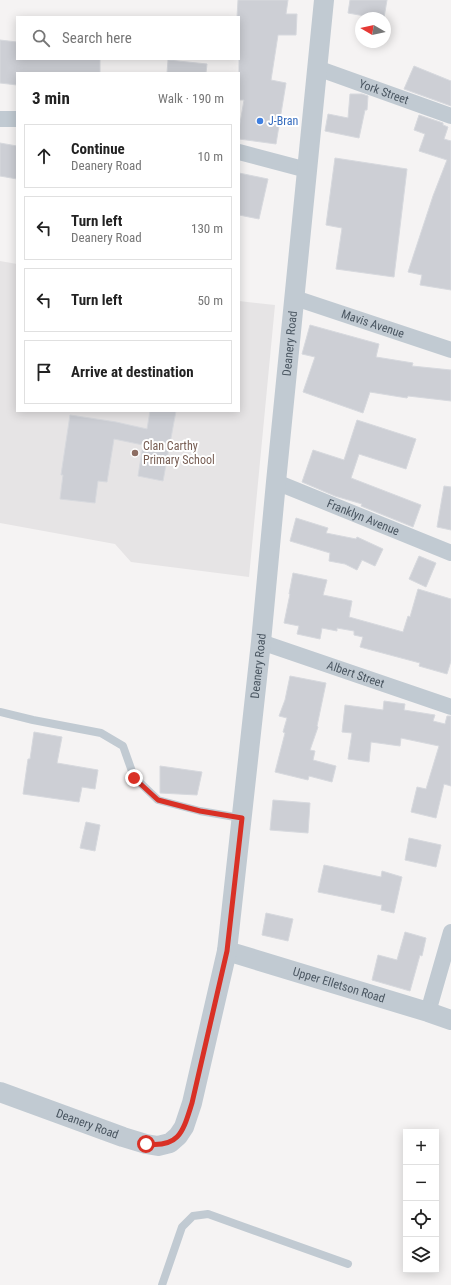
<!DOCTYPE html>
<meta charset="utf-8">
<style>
:root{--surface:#fff;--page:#f2f2f2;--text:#222;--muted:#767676;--line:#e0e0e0}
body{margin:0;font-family:"Roboto Condensed",sans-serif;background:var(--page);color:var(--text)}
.controls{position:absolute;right:12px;bottom:12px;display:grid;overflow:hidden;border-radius:0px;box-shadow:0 2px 10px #0003}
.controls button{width:36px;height:36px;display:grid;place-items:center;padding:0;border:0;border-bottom:1px solid var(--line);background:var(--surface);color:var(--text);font:20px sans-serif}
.compass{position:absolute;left:355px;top:12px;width:36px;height:36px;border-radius:50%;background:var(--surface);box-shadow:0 2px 10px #0003;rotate:279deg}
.stop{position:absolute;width:12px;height:12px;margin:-9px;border:3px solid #d93025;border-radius:50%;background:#fff}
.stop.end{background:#d93025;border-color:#fff;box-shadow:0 1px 4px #0008}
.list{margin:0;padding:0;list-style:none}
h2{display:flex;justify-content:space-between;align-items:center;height:52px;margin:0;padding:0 16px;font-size:17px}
h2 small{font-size:13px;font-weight:400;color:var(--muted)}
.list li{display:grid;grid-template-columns:26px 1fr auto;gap:12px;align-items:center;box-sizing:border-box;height:64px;margin:0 8px 8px;padding:0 8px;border:1px solid var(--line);border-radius:0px}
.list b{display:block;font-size:15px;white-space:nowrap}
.list p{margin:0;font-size:13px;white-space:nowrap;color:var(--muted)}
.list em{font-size:13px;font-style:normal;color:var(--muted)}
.icon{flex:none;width:22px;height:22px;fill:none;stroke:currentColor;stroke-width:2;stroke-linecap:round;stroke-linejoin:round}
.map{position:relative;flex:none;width:451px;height:1285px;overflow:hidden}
.search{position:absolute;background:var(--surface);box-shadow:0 2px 10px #0003;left:16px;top:16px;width:224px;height:44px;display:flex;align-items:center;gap:10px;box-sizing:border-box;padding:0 14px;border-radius:0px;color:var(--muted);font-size:15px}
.panel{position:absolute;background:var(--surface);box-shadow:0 2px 10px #0003;left:16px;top:72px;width:224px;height:340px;border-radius:0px}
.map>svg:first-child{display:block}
.education{fill:#e6e4e5}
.building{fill:#cdcfd5;stroke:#d7d9de}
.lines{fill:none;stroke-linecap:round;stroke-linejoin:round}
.service{stroke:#c1cad2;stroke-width:8}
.minor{stroke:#c1cad2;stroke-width:16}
.tertiary{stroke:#c1cad2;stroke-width:20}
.route{stroke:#d93025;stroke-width:5}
.shop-dot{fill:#3f7fe0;stroke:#fff;stroke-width:1.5}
.education-dot{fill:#8d6e63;stroke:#fff;stroke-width:1.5}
.labels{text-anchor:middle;stroke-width:4;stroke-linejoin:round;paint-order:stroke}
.street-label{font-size:12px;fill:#4a5661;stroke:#fff}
.shop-label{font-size:12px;fill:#366cbe;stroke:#fff;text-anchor:start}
.education-label{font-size:12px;fill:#785e54;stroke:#fff;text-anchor:start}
</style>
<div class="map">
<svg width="451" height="1285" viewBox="0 0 451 1285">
<rect width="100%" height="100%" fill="#f5f3f3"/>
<path class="education" d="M0 261 17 264V411H239V301L275 305 249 577 131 562 115 544 0 523Z"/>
<g class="building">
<path d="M238 0H288L286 14H297L296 35H278L271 80 286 83 276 144 239 139V129L244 100H239V17H237Z"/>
<path d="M350 0H387L384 18H376L348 13Z"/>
<path d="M0 40 17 42V59H100V73H17V85L0 83Z"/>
<path d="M168 60 207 64 206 73H167Z"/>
<path d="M414 66 451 81V106L404 89Z"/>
<path d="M350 94H362L368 96 367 110H365L359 138 325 131 328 114 348 118Z"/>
<path d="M419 115 443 123V125L448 127 444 139 451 141V290L420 285 422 275 408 272 433 196 447 160 419 151 425 134 414 130Z"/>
<path d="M0 143 17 146V179L0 176Z"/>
<path d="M335 158 407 169 394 277 336 269 342 228 326 225Z"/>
<path d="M239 173 268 179 259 219 239 215Z"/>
<path d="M310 325 379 344 376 357 413 363 412 366 451 370V401L408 396 407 398 370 392 363 413 303 392 315 357 302 354Z"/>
<path d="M150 411H176L163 481 138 476 143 445 114 439 107 482 98 481 95 503 60 499 63 475H61L70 415 116 422 147 429Z"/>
<path d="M357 420 416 439 406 469 359 454 351 478 421 505 413 527 361 506 362 504 335 496 302 482 313 450 344 460Z"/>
<path d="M444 486 451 487V530L437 527Z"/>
<path d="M296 518 328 528 326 533 356 539 357 537 383 549 375 566 362 560 357 570 345 564 329 561 330 553 290 541Z"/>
<path d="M419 556 436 563 426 587 409 579Z"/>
<path d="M293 573 327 580 323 595 352 601 349 617 403 632 408 616 410 617 418 589 451 599V661L447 674 419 666 420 663 360 647 363 637 354 635V631L337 628V631L322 628 320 639 297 634 299 626 284 623 290 594H289Z"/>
<path d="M290 676 326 683 317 726 318 727 310 750 315 751 313 760 336 766 332 782 309 776 308 780 275 772 285 733 283 732 287 718 279 716 285 700Z"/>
<path d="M384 701 405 704 404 710 435 715 433 721 445 724 447 716H451V786L444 784 436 818 411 812 417 787 426 789 439 746 401 738 400 746 371 742 369 762 348 759 352 733 342 732 345 705 383 710Z"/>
<path d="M34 732 62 737 57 763 98 770 95 789 82 787 79 802 23 794 28 759H30Z"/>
<path d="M160 766 202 772 197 795 160 793Z"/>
<path d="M273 800 310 803 308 833 270 830Z"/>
<path d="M86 822 100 825 95 851 80 848Z"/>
<path d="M409 838 441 845 436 867 405 860Z"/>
<path d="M324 865 381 877 382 871 402 877 394 913 381 910 382 905 318 892Z"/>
<path d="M266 913 293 919 288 941 262 935Z"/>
<path d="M405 932 426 938 422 956 420 955 410 991 372 980 378 955 397 960Z"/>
</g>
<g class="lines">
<g class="service">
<path d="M0 712 33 720 101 733 123 746 134 777 158 800 200 811 241 818"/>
<path d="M162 1285 182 1227 193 1216 208 1214 348 1264"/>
</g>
<g class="minor">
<path id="s1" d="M317 68 451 116"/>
<path d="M0 119H17"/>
<path d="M239 152 307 170"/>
<path id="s2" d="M295 298 451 350"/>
<path id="s3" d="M276 482 451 553"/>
<path id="s4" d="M261 642 451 707"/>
<path d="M428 1012 451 932"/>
</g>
<g class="tertiary">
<path id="s5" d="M227 951 428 1012 451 1020"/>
<path id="s6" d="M0 1092 123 1137 146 1144 158 1146 170 1143 178 1136 184 1127 192 1103 227 951 261 642 276 482 324 0"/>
</g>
</g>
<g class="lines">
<path class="route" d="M134 778 158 800 200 811 242 818 227 951 192 1103C183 1131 180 1148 146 1144"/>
</g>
<circle class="shop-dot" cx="260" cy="121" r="4"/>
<circle class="education-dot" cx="135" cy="453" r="4"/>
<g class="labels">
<g class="street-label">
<text dy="4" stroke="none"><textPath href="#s1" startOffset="71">York Street</textPath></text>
<text dy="4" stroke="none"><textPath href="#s2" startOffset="82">Mavis Avenue</textPath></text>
<text dy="4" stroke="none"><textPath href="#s6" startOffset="993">Deanery Road</textPath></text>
<text dy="4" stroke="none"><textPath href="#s3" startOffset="94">Franklyn Avenue</textPath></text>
<text dy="4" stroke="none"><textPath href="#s6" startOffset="669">Deanery Road</textPath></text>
<text dy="4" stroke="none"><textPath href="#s4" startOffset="100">Albert Street</textPath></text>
<text dy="4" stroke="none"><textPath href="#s5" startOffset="117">Upper Elletson Road</textPath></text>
<text dy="4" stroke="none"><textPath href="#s6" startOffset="93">Deanery Road</textPath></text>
</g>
<g class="shop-label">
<text x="268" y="125">J-Bran</text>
</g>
<g class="education-label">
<text x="143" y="450">Clan Carthy<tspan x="143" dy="14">Primary School</tspan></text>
</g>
</g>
</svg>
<div class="controls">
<button>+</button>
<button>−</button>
<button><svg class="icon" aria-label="locate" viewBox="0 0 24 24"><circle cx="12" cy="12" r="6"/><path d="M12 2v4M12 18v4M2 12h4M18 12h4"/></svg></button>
<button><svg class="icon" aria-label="layers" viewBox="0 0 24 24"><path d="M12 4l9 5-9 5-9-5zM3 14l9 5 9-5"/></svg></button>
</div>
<svg class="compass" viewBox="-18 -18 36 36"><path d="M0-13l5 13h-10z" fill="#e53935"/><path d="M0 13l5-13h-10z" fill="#767676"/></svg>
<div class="stop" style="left:146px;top:1144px"></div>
<div class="stop end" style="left:134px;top:778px"></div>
<div class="search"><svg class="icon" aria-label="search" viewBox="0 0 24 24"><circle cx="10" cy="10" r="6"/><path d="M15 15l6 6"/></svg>Search here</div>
<section class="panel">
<h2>3 min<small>Walk · 190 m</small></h2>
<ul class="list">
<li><svg class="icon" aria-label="ahead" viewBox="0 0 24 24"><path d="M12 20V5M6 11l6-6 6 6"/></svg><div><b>Continue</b><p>Deanery Road</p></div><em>10 m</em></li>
<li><svg class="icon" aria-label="left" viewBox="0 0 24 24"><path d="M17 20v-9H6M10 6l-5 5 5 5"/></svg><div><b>Turn left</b><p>Deanery Road</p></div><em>130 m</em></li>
<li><svg class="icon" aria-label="left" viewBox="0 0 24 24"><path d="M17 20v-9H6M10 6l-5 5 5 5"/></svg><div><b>Turn left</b></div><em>50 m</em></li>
<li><svg class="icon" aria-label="arrive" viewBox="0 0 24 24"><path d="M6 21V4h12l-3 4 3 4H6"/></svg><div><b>Arrive at destination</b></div></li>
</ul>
</section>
</div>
